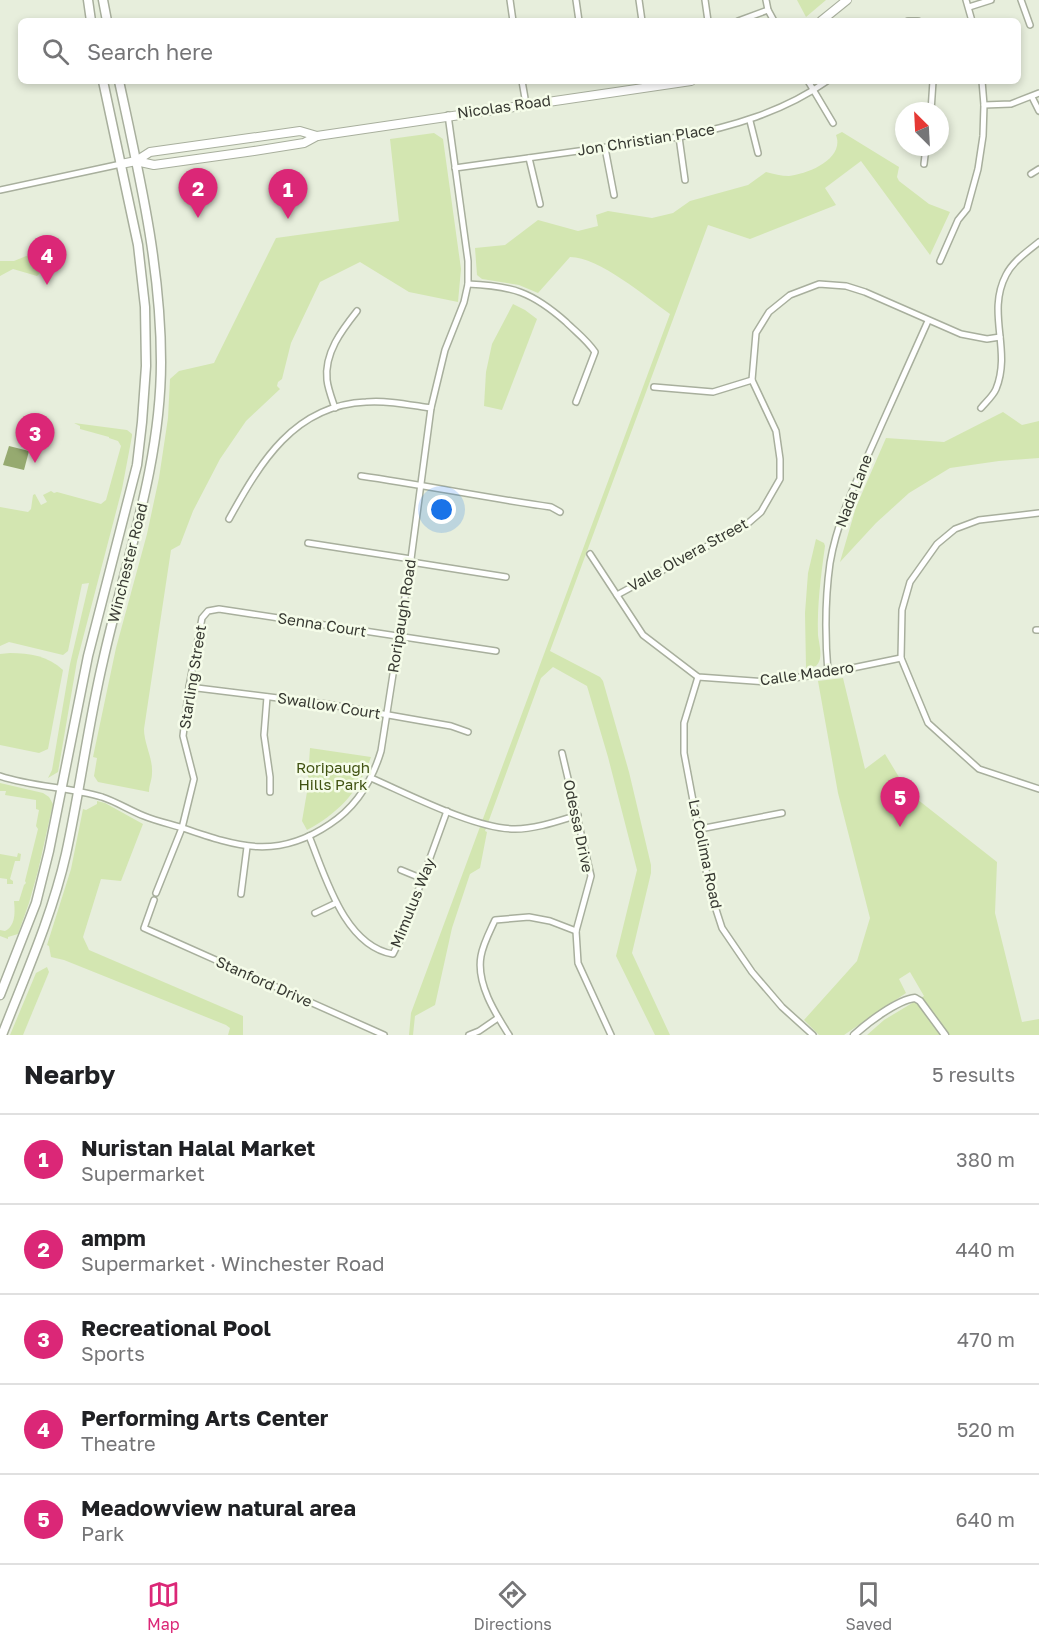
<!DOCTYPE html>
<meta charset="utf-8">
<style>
:root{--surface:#fff;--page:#f2f2f2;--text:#202124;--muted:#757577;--line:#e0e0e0;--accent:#db2777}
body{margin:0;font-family:"Golos Text",sans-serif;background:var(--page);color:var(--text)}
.compass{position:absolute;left:895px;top:102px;width:54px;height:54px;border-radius:50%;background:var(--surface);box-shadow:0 3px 9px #0003;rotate:336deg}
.you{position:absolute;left:442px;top:510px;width:21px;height:21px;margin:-15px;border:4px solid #fff;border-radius:50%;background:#1a73e8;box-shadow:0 0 0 9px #1a73e833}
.badge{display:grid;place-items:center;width:39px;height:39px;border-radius:50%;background:var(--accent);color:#fff;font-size:20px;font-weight:700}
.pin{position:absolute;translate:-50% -50px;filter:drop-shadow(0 2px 3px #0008)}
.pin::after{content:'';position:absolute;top:32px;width:21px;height:18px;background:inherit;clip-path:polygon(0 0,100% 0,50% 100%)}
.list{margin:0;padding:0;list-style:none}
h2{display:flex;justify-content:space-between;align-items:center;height:78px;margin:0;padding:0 24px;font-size:26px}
h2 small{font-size:20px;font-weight:400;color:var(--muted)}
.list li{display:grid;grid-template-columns:39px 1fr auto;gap:18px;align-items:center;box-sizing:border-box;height:90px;padding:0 24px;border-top:2px solid var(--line)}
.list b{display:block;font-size:22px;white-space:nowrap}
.list p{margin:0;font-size:20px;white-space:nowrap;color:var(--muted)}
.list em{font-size:20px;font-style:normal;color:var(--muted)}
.icon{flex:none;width:33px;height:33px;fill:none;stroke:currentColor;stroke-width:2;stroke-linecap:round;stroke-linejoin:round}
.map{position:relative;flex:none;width:1039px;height:1035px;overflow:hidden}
.search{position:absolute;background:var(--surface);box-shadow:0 3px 9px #0003;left:18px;right:18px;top:18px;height:66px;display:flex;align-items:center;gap:15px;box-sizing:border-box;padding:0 21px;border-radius:9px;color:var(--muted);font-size:22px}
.sheet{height:528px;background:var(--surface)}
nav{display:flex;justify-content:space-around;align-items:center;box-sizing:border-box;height:84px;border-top:2px solid var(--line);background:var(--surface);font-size:16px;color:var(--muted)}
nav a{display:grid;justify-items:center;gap:3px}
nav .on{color:var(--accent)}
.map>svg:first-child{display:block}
.green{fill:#d3e6b1}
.water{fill:#96aa70}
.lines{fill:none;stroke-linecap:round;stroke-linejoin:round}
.minor-casing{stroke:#a8af9d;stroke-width:8}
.tertiary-casing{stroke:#a8af9d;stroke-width:9}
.secondary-casing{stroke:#a8af9d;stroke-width:10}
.primary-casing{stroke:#a8af9d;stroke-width:11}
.minor{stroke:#fff;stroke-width:5}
.tertiary{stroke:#fff;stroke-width:6}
.secondary{stroke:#fff;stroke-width:8}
.primary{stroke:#fff;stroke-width:8}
.labels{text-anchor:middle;stroke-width:5;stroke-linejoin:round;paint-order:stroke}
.street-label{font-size:15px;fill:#373932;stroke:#f5fce9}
.park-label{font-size:15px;fill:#405212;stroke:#f5fce9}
</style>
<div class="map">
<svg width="1039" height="1035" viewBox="0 0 1039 1035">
<rect width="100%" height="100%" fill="#e7eedc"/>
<g class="green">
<path d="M797 0H826L806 17Z"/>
<path d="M842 132 899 167 897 177 899 181 929 204 950 212 930 255 861 161 825 188 836 205 750 239 708 225 550 651 600 677 603 681 629 772 651 865V873L632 953 670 1035H655L616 956 637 870 608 757 587 686 553 667 541 678 485 831 487 832 480 868 470 874 452 928 435 1005 415 1016 413 1035H409L411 1013 670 314C646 297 599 257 570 257L538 293 519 285 482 279 477 275 475 248 505 245 538 220 578 231 598 226 596 215 608 211 652 218 673 213 690 201 748 185 766 172C774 174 781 176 789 176 808 174 845 159 836 135Z"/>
<path d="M434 133 443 139 461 269 458 302 409 292 360 262 320 282 291 343 282 379 278 382 277 386 280 389 246 421 220 459 193 511 180 545 171 550 144 729C144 744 153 758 152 773 152 780 149 785 149 792L98 782 94 776 97 758 93 757 116 648 147 534 159 478 168 418 170 379 179 371 214 363 276 238 399 221 390 139Z"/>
<path d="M41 250 63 256 59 264 45 271 43 270 37 276 13 269 0 276V261H14Z"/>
<path d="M513 304 525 310 537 319 502 410 484 406 486 372 492 344Z"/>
<path d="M1003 412 1022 425 1039 421V458L999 461 950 468 909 493 876 523 840 562 856 507 886 438 944 442Z"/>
<path d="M74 423 127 430 132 434V436L122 489 77 661 58 772 48 778 52 770 70 664 89 583 82 584 68 651 63 655 9 642 0 646V507L28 512 31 509 33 495 35 494 41 505 47 502 43 495 51 491 54 493 57 492 101 504 106 500 121 446 118 441 109 438V437L80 429V426Z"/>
<path d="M816 539 824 543 825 546C821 575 817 605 818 635 819 644 824 659 816 666L806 668 805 613 808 573Z"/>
<path d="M10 653C30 653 48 656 63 670L48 749 39 753 0 745V654Z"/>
<path d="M843 678 865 769 885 754 908 792 997 862 995 913 1022 1022 1039 1019V1035H867L884 1020 924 996 910 972 899 979 906 993 844 1035H819L804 1020 857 961 870 918 838 793 818 681Z"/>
<path d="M310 748 371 757C359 791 339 813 307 830L302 821 307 792Z"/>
<path d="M0 783 43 793 49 797 53 804 38 871 29 903 18 934 8 937V939L0 936V930L5 931C16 926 15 911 14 901H19L24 885 26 883 25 881 38 829 36 826 39 810 36 809V800L5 795 6 791H0Z"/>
<path d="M97 801 105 803 143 824 121 881 101 879 83 937 89 950 243 1016V1035H228L230 1028 226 1025 64 960 51 957 49 946 47 945 71 869 83 809 86 810 97 804Z"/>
<path d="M18 853 21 854 20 861H15L10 879 13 881V884H7V879L0 878V854L17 857Z"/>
<path d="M47 967 49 972 23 1035H10L36 973Z"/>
</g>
<path class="water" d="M9 446 29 451 24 470 3 465Z"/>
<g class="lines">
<g class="minor-casing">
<g id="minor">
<path d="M510 0 513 21"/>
<path d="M576 0 579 21"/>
<path d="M639 0 642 21"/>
<path d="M705 0 708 21"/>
<path d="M766 0 768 10 774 21"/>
<path d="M966 0 972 21"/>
<path d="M1021 0 1030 25"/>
<path d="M969 7 991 0"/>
<path d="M738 21 768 10"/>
<path d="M908 21H918"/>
<path d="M522 81 526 104"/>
<path d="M808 81 833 123"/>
<path d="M1032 97 1039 111"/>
<path d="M984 105 1011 104 1039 93"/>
<path d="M931 111 933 81"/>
<path d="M750 121 758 153"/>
<path d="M679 137 685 180"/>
<path d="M605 148 614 195"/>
<path d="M529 158 540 204"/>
<path d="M924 164 926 147"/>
<path d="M455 168 679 137C731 127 783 112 827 81"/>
<path d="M1031 174 1039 169"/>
<path d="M0 190 121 164"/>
<path d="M940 261 958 220 967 209 978 169 983 136 984 105 982 81"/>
<path d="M468 284C513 286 532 292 566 322 576 332 587 340 595 352L576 402"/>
<path d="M654 387 713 392 752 380"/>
<path d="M335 408C332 399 328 389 327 380 324 353 342 330 357 311"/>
<path d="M981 408C986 402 993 396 996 389 1012 350 986 313 1006 275 1013 261 1027 252 1039 242"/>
<path d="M361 476C424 485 487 498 551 507L560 512"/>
<path d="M1039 513 979 520 955 529 937 544 910 582 902 610 901 658 928 723 979 769 1039 789"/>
<path d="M229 519C260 463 294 405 366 402 387 400 410 405 431 408"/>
<path d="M308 543 411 559"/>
<path d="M590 554 643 635 698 677 767 682 828 673 901 658"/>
<path d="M411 562 506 577"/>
<path d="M617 595 746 525 761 512 780 479V459L776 431 752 380 756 333 769 312 790 295 819 284 846 286 865 292 961 334 987 339 1000 337"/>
<path d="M1036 630H1039"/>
<path d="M828 673C825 637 825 599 830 563 838 515 862 470 881 426 897 391 912 356 928 321"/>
<path d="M698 677 684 723V753L710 891 722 928 752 972 782 1007 813 1035"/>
<path d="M189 687 326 704 451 726 468 732"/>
<path d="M267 697 264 735 270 777V792"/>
<path d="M562 753 591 876 576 931 578 963 611 1035"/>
<path d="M0 776C33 787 69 787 102 797 117 802 129 810 144 816 156 821 170 824 183 828 238 847 277 860 330 824 356 807 372 781 381 751L411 559 431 408 445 350 464 302 468 284V261L448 115"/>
<path d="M371 778C408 794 475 829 515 829 536 829 558 821 578 815"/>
<path d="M700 829 782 813"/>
<path d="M309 836C325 875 344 946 393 954L401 938 447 811"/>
<path d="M401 870 423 879"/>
<path d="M156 893 182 828 194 779 183 736 189 687 202 618 208 611 219 609 496 651"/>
<path d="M241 894 247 847"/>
<path d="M154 900 144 928 384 1035"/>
<path d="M315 913 336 903"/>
<path d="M469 1035 479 1031 498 1018"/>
<path d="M509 1035C495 1013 476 983 481 956 483 944 490 931 495 920L529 917 550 921 576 931"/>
</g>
</g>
<g class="tertiary-casing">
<path id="tertiary" d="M854 1035C867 1023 897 1000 915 998L920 1001 945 1035"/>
</g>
<g class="secondary-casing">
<g id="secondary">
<path d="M821 21 847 0"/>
<path d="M136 161 150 152 300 131 317 136"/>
<path d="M121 164 136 161 154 165 254 151 304 143 317 136 691 81"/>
</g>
</g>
<g class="primary-casing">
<g id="primary">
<path d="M88 0 91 21"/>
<path d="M103 0 107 21"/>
<path d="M0 995 36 903 49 851 88 656 137 465 142 422 146 366 145 307 138 245 103 81"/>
<path d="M2 1035C25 976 52 916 66 854 80 790 88 725 103 661 125 562 161 465 161 362 161 266 139 174 119 81"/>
</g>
</g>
<use href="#minor" class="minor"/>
<use href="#tertiary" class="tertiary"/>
<use href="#secondary" class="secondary"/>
<use href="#primary" class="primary"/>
</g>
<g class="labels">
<g class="street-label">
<text transform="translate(504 107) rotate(-8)" y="5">Nicolas Road</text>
<text transform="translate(646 140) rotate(-9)" y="5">Jon Christian Place</text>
<text transform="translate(854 491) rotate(-69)" y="5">Nada Lane</text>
<text transform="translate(688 555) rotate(-29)" y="5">Valle Olvera Street</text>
<text transform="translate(128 563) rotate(-76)" y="5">Winchester Road</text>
<text transform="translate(402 616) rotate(-81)" y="5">Roripaugh Road</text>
<text transform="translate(322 625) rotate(9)" y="5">Senna Court</text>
<text transform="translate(807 674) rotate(-8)" y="5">Calle Madero</text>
<text transform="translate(193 677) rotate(-81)" y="5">Starling Street</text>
<text transform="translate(329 706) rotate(9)" y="5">Swallow Court</text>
<text transform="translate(578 826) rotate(78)" y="5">Odessa Drive</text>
<text transform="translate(705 854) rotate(78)" y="5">La Colima Road</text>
<text transform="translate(413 903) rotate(-68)" y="5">Mimulus Way</text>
<text transform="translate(264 982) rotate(24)" y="5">Stanford Drive</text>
</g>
<g class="park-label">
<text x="333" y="773">Roripaugh<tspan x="333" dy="17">Hills Park</tspan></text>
</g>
</g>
</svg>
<svg class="compass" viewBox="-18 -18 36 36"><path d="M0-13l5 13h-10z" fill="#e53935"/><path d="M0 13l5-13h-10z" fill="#757577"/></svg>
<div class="you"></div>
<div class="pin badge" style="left:288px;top:219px">1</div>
<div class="pin badge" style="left:198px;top:218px">2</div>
<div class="pin badge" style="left:35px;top:463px">3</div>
<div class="pin badge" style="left:47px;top:285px">4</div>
<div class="pin badge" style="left:900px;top:827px">5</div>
<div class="search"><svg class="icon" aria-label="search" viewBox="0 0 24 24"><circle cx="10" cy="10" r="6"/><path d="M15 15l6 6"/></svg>Search here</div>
</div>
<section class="sheet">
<h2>Nearby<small>5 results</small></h2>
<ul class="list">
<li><span class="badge">1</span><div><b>Nuristan Halal Market</b><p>Supermarket</p></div><em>380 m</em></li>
<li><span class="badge">2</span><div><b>ampm</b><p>Supermarket · Winchester Road</p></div><em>440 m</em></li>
<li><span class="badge">3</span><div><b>Recreational Pool</b><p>Sports</p></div><em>470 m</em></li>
<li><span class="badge">4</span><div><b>Performing Arts Center</b><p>Theatre</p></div><em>520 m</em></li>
<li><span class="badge">5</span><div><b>Meadowview natural area</b><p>Park</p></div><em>640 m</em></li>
</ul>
</section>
<nav>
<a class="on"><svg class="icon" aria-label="map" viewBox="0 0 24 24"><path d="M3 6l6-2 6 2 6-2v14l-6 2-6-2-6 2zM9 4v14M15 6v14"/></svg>Map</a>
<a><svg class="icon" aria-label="directions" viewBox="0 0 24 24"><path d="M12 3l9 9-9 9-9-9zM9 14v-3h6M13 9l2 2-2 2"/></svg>Directions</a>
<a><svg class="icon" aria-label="saved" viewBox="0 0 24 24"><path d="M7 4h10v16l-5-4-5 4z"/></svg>Saved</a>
</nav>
